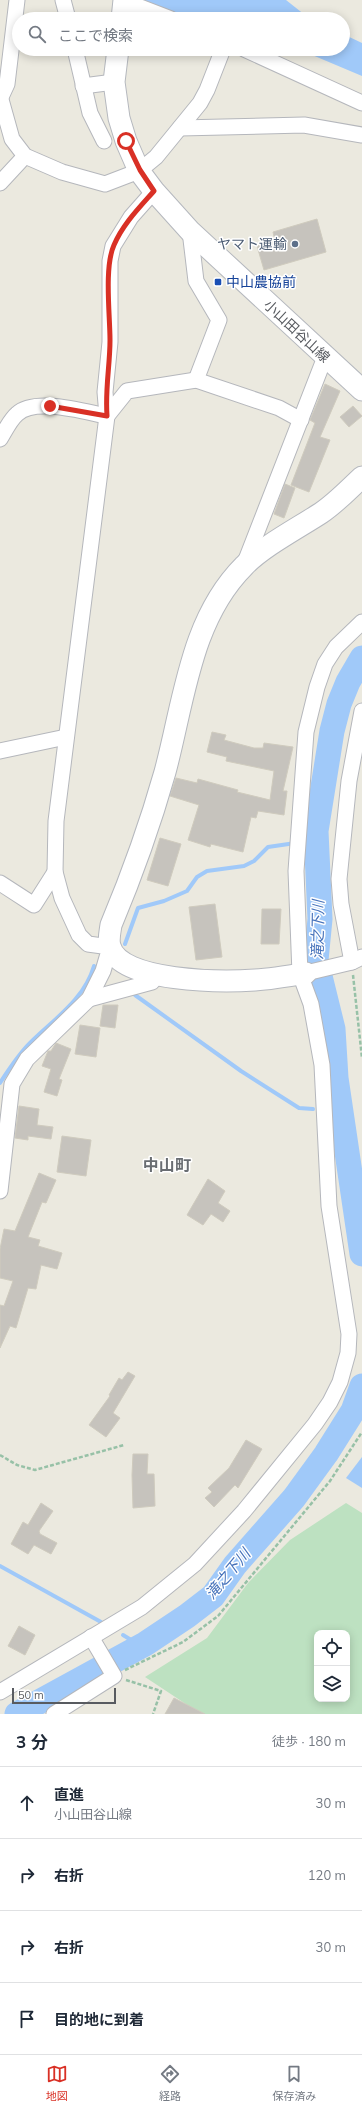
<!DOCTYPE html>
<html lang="ja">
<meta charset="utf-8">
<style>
:root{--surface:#fff;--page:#f2f2f3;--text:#1f2937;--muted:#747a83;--line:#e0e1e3;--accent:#d93025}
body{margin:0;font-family:Mulish,"Noto Sans JP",sans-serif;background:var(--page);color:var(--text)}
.controls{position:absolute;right:12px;bottom:12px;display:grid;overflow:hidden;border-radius:8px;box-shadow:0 2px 10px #0003}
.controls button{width:36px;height:36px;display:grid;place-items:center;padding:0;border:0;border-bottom:1px solid var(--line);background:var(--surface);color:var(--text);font:20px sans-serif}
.scale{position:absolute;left:12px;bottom:10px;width:104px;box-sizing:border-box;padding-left:4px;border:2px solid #585b60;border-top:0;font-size:11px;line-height:14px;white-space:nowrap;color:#585b60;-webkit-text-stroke:3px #fff;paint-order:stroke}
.stop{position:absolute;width:12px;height:12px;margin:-9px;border:3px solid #d93025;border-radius:50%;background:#fff}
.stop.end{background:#d93025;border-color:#fff;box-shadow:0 1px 4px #0008}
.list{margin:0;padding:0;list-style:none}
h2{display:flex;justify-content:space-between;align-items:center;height:52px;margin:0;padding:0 16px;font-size:17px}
h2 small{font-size:13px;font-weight:400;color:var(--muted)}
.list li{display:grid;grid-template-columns:26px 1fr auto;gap:12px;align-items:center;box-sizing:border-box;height:72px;padding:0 16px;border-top:1px solid var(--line)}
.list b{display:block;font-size:15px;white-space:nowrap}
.list p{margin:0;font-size:13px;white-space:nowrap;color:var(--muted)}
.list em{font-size:13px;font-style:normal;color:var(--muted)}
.icon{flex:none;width:22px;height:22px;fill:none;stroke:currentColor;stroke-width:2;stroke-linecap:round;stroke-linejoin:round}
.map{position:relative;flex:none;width:362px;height:1714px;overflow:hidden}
.search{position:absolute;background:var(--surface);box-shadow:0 2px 10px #0003;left:12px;right:12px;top:12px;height:44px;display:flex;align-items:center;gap:10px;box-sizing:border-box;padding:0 14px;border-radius:22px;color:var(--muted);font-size:15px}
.sheet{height:340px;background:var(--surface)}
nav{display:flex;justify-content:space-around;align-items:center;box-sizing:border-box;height:56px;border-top:1px solid var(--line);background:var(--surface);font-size:11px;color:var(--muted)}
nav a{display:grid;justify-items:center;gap:2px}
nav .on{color:var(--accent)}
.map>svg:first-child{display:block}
.green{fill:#bde1c1;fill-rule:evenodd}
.water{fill:#a0c9f9}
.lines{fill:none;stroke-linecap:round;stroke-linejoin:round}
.stream{stroke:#a0c9f9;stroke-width:4}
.river{stroke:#a0c9f9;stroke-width:25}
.building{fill:#c6c3bd;stroke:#cfcbbe}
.street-casing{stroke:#b5b7bc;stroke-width:17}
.secondary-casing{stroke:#b5b8be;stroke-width:23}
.path{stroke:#97c1a7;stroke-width:2.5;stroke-dasharray:4 2;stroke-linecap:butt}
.street{stroke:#fff;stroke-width:15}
.secondary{stroke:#fff;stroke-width:21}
.route{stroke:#d93025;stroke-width:5}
.service-dot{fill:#5c6f8a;stroke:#fff;stroke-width:1.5}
.transit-dot{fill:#1a4fb4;stroke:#fff;stroke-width:1.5}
.labels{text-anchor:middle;stroke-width:3;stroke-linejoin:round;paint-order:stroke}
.service-label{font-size:14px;fill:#4e5e75;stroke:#fff;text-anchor:end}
.transit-label{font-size:14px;fill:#164399;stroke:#fff;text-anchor:start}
.street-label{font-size:14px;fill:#585b60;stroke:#fff}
.water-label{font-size:15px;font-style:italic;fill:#4672ba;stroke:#fff}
.quarter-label{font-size:16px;font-weight:bold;fill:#696d72;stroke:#fff}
</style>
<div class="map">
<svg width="362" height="1714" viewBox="0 0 362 1714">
<rect width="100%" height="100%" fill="#ebe9df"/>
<path class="green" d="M346 1503 362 1513V1714H201L145 1677 207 1638 248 1583 290 1540ZM317 1633H347V1699H317Z"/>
<g class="water">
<path d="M135 0H286L310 19H227L218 15C190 26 161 10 135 0Z"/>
<path d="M343 34 362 43V76L298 49H343Z"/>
<path d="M362 1457V1488L346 1478Z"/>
</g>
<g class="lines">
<g class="stream">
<path d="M125 944 138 908 164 901 187 891 197 877 207 871 244 866 254 861 268 847 316 840"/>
<path d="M135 995 241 1071 299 1108 313 1109"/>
<path d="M0 1083C9 1069 18 1055 30 1043 54 1019 84 1000 94 966"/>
<path d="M336 1109H340"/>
<path d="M0 1566 101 1622"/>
<path d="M123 1635 141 1646"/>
</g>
<g class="river">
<path d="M362 658 348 682 339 704 332 731 316 831 320 919 316 960 333 1029 336 1078 362 1254"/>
<path d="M17 1714 145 1644 187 1616 213 1596 235 1565 294 1498 326 1454 353 1411 362 1386"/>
</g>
</g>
<g class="building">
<path d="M317 219 326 252 264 270 257 246 275 241 273 232Z"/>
<path d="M325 384 340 391 320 437 330 440 309 492 291 485 315 423 310 420Z"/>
<path d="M353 406 362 416 349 427 340 417Z"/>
<path d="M285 484 295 488 284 518 274 514Z"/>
<path d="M212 732 226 735 224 740 254 748H263L264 743 293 747 283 791H287L284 815 258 811 256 818 251 817 243 852 211 844 210 847 188 840 199 805 170 796 176 778 197 783 198 779 238 790 237 792 270 800 274 771 226 761 227 757 207 752Z"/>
<path d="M160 838 181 844 168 886 147 880Z"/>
<path d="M215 904 222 957 196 960 189 907Z"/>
<path d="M262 909H281L279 944H261Z"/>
<path d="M103 1005H118L115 1028 100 1026Z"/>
<path d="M80 1025 100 1028 96 1057 75 1054Z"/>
<path d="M56 1043 71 1049 59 1079 62 1080 57 1096 44 1092 51 1069 42 1066 48 1051H51Z"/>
<path d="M19 1106 39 1109 37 1125 53 1127 51 1139 28 1136V1140L15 1138Z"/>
<path d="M62 1136 91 1140 86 1176 57 1172Z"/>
<path d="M39 1173 56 1180 46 1203 42 1202 28 1237 40 1240 38 1246 62 1253 57 1269 41 1265 36 1289 28 1288 16 1328 10 1326 0 1348V1305L4 1306 13 1281 0 1278V1249L4 1229 15 1231Z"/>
<path d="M208 1179 225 1191 218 1203 230 1211 223 1222 211 1214 203 1225 187 1215Z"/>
<path d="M128 1372 135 1376 113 1413 120 1418 106 1437 89 1425 110 1396 109 1395 119 1378 122 1380Z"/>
<path d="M246 1440 262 1449 238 1488 235 1485 214 1507 205 1498 212 1492 208 1488 229 1468Z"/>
<path d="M133 1454H148L147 1474H154L155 1506 133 1508 132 1475Z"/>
<path d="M41 1503 53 1511 39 1531 40 1534 57 1543 51 1554 34 1545 28 1554 11 1544 23 1522 28 1525Z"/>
<path d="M19 1626 35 1635 25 1655 8 1646Z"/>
<path d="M174 1698 205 1714H165Z"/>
</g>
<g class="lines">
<g class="street-casing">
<g id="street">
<path d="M63 0 68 19"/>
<path d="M122 0 171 19"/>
<path d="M75 49 90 113 104 141"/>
<path d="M244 49 362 103"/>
<path d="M83 86 114 82"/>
<path d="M0 96 12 139 25 156 62 172 105 184 139 171 156 157 200 103 207 90 223 49"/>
<path d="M1 97 7 84 17 0"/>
<path d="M180 128 304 125 362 135"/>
<path d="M0 183 25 156"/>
<path d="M190 231 196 281 219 320 196 380"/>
<path d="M0 439C5 431 10 420 17 414 35 397 85 412 107 416L127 391 196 380 279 408 301 420"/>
<path d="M244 565 325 357"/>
<path d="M0 751 66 737"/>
<path d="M0 883 34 905 55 872"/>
<path d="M352 962 341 904 339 879 349 781 362 711"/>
<path d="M306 973 352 962 362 957"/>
<path d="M89 999 152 982 156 976"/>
<path d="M0 1191 12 1084 27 1059 89 999 103 971 110 947 88 944 79 935 62 898 55 872 56 821 107 416 105 392 110 342V261L113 246 131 217 154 191"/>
<path d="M0 1692 142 1607 195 1564 244 1511 315 1424 330 1402 340 1382 348 1353 349 1334 329 1206 322 1065 311 1004 300 974 296 871 306 732 317 687 325 664 336 647 362 622"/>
<path d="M54 1714 114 1676 91 1637"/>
</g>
</g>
<g class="secondary-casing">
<g id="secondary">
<path d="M122 19 124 0"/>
<path d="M118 49 114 82 119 118 126 141 139 171 154 191 190 231 362 390"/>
<path d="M306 973C289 976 272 979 255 980 225 982 119 983 110 946 108 940 110 932 111 925 132 875 150 825 165 772 184 702 190 620 244 566 262 547 298 528 321 513 336 503 349 489 362 477"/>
</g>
</g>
<g class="path">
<path d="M353 975 362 1058"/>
<path d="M0 1455 17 1465 35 1470 124 1445"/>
<path d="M125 1670 183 1642 218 1616 330 1481 362 1432"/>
<path d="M126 1680 161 1691 153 1714"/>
</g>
<use href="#street" class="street"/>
<use href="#secondary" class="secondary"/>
</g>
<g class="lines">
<path class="route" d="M50 406 107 416C105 388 110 366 110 340 110 315 104 267 114 245 123 224 139 208 154 191L140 170 126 141"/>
</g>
<circle class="service-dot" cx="295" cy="244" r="4"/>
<rect class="transit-dot" x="214" y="278" width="8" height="8" rx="2"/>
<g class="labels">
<g class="service-label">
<text x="287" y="249">ヤマト運輸</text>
</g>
<g class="transit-label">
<text x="226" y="287">中山農協前</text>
</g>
<g class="street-label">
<text transform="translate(297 331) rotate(43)" y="5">小山田谷山線</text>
</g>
<g class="water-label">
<text transform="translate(318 930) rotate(-89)" y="5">滝之下川</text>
<text transform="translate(228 1574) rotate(-50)" y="5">滝之下川</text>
</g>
<g class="quarter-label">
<text x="167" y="1171">中山町</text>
</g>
</g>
</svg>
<div class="controls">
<button><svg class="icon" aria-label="locate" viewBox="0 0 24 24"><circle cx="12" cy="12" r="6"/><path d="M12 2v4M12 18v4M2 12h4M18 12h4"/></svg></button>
<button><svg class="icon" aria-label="layers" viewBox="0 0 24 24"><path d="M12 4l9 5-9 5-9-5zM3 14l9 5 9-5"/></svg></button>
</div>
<div class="scale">50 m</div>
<div class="stop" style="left:126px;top:141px"></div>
<div class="stop end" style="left:50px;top:406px"></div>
<div class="search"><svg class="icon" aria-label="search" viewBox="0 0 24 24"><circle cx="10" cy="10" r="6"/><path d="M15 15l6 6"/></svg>ここで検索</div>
</div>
<section class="sheet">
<h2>3 分<small>徒歩 · 180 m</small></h2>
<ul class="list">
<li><svg class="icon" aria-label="ahead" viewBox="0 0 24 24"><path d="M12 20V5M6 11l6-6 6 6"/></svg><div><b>直進</b><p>小山田谷山線</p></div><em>30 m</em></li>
<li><svg class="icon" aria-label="right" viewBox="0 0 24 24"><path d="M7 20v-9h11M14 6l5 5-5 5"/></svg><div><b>右折</b></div><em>120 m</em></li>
<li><svg class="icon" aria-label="right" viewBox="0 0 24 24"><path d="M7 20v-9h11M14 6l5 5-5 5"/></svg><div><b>右折</b></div><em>30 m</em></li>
<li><svg class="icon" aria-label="arrive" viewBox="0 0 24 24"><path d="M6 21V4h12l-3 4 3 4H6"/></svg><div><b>目的地に到着</b></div></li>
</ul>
</section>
<nav>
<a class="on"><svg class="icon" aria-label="map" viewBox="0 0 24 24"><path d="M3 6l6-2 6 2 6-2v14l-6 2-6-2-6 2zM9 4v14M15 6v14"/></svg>地図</a>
<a><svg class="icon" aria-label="directions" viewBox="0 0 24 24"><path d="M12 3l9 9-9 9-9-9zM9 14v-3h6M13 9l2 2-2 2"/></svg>経路</a>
<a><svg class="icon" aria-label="saved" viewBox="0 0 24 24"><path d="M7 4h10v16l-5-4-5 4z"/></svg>保存済み</a>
</nav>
